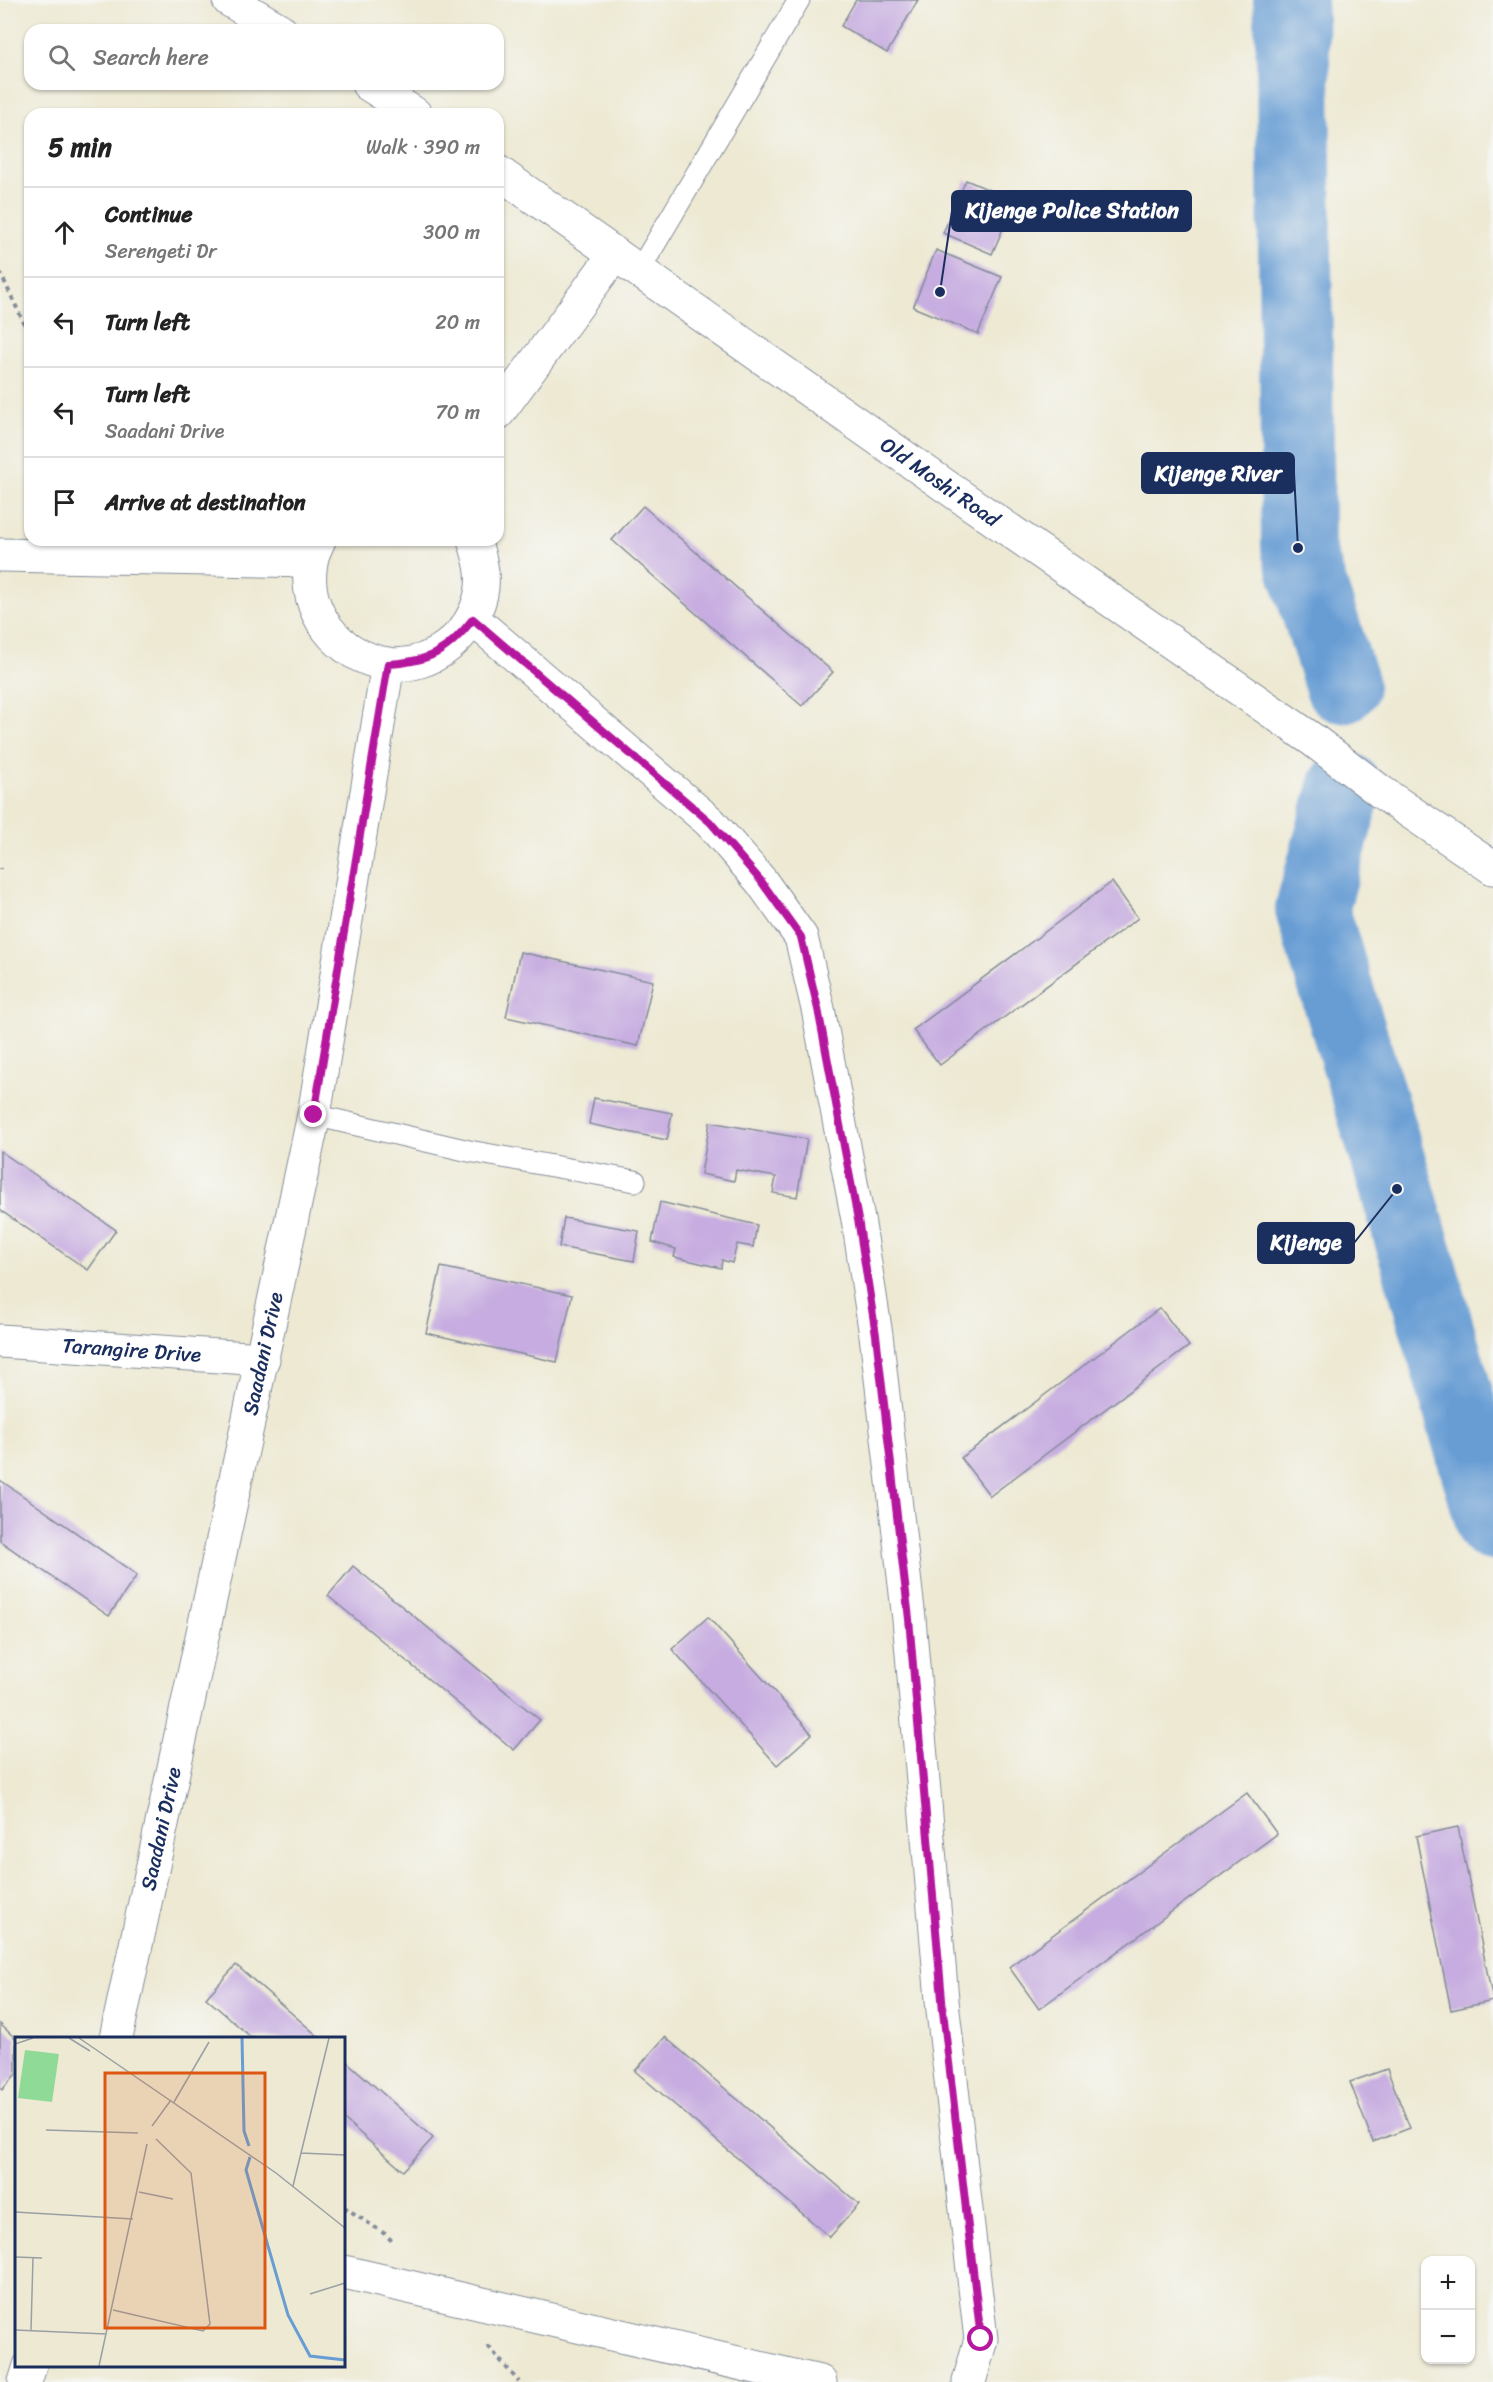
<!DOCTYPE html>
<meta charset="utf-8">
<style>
:root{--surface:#fff;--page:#f6f6f6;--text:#222;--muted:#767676;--line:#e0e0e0}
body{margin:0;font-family:Sriracha,sans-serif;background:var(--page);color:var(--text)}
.controls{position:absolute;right:18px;bottom:18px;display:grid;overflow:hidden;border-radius:12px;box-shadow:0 2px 4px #0004}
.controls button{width:54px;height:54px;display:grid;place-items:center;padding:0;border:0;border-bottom:2px solid var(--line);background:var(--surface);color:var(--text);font:30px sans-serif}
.stop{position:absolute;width:18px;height:18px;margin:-14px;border:4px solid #b5179e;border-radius:50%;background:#fff}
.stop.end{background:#b5179e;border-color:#fff;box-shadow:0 2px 6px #0008}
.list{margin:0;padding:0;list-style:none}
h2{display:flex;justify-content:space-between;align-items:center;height:78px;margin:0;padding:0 24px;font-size:26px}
h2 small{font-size:20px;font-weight:400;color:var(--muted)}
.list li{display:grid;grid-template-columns:39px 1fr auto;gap:18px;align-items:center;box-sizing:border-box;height:90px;padding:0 24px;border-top:2px solid var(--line)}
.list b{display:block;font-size:22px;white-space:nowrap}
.list p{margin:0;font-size:20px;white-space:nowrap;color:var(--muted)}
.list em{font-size:20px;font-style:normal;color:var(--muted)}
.icon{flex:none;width:33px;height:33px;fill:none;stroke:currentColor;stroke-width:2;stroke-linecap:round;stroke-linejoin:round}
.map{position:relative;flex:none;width:1493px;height:2382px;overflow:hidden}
.search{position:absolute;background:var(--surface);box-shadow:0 2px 4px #0004;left:24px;top:24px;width:480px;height:66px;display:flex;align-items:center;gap:15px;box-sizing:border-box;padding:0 21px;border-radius:18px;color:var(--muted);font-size:22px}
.panel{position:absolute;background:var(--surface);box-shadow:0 2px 4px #0004;left:24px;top:108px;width:480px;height:438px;border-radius:18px}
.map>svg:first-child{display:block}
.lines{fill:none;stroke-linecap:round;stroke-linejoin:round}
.river{stroke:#689dd4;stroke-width:74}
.building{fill:#c6ace0}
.lane-casing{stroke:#848c98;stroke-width:23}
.street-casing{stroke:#848c98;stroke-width:35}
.secondary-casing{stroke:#848c98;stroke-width:35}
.path{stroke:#848c98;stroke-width:4;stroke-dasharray:4.5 4.5;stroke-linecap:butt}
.lane{stroke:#fff;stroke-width:21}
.street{stroke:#fff;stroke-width:33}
.secondary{stroke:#fff;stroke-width:33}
.route{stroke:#b5179e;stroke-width:8}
.labels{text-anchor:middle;stroke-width:6;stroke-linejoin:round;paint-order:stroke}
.street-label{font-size:21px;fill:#1b2f5e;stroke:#f6f6f2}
.inset-river{fill:none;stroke:#689dd4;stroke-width:3}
.inset-road{fill:none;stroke:#999fa4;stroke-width:1.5}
.view{fill:#de5710;fill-opacity:0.15;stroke:#de5710;stroke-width:3}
.inset-edge{fill:none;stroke:#1b2f5e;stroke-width:3}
.leader{fill:none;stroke:#1b2f5e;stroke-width:2}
.callout-dot{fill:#1b2f5e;stroke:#f6f6f2;stroke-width:2}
.callout{fill:#1b2f5e;stroke:#1b2f5e;stroke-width:2}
.callout-label{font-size:22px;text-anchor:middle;font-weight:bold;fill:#fff}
</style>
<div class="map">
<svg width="1493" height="2382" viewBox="0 0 1493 2382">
<rect width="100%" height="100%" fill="#f6f6f2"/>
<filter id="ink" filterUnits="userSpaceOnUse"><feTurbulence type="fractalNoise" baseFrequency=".0167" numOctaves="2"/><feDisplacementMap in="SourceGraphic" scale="12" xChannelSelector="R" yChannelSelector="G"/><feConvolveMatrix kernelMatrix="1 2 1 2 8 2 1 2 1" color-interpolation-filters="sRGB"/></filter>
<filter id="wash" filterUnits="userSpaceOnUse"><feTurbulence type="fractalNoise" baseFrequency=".008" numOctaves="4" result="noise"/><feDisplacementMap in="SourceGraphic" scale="24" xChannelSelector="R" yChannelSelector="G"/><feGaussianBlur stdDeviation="1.35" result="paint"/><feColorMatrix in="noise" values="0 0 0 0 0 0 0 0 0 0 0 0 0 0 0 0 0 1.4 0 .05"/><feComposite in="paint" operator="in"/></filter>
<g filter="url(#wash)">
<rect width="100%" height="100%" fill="#ede9d3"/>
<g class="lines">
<g class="river">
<path d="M1290 0 1293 62 1298 548 1342 686"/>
<path d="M1345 788 1312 909 1397 1189 1493 1524"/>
</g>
</g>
<g id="blocks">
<g class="building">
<path d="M856 0H918L887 53 841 26Z"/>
<path d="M966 180 1015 201 992 254 943 233Z"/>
<path d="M936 250 1002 277 978 334 913 307Z"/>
<path d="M643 506 833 672 802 706 612 540Z"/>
<path d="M1112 882 1138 918 940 1065 913 1030Z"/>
<path d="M520 952 653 981 638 1046 506 1017Z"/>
<path d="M594 1098 672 1113 667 1140 589 1124Z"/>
<path d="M710 1122 807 1139 797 1197 773 1193 776 1177 736 1170 734 1181 701 1174Z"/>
<path d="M0 1151 116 1230 88 1270 0 1210Z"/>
<path d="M660 1202 757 1225 753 1247 737 1244 732 1263 722 1260 721 1268 674 1257 676 1249 652 1242Z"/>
<path d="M564 1218 639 1231 634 1261 559 1247Z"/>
<path d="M441 1267 572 1295 557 1362 426 1333Z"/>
<path d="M1160 1308 1189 1346 990 1496 961 1458Z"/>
<path d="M0 1480 137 1575 109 1616 0 1541Z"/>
<path d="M353 1566 540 1720 514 1750 328 1596Z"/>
<path d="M708 1617 812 1734 777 1765 672 1649Z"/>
<path d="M1247 1793 1277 1834 1039 2009 1009 1967Z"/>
<path d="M1458 1827 1493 2001 1451 2010 1416 1836Z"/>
<path d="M236 1965 320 2038H252L206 1998Z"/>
<path d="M0 2024 16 2039V2074L2 2090 0 2088Z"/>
<path d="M665 2037 859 2204 830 2237 635 2071Z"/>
<path d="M344 2059 433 2138 403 2171 344 2119Z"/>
<path d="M1387 2069 1410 2128 1373 2142 1350 2082Z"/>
</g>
</g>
</g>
<g filter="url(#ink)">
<use href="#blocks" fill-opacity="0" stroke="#848c98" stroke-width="1.5"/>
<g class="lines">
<g class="lane-casing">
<g id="lane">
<path d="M639 271 799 0"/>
<path d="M314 1115 469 1151 635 1181"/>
</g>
</g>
<g class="street-casing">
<g id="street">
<path d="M498 413 615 254"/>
<path d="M319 540C316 547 312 554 311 562 302 611 339 657 387 664 431 670 472 635 481 594 485 575 480 558 474 540"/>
<path d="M0 555 311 561"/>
<path d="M473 619 710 822 761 881 801 937 818 1009 859 1225 876 1335 909 1619 943 2011 981 2339 969 2382"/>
<path id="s1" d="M0 1341 263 1359"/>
<path id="s2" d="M116 2038 314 1115 388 664"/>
<path d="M344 2272 820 2382"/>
<path d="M25 2382 30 2366"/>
</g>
</g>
<g class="secondary-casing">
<g id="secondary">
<path d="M229 0 280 30"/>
<path d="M368 84 415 114"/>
<path id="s3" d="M498 172 947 487 1313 740 1381 792 1493 868"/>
</g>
</g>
<g class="path">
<path d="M0 272 30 336"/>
<path d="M0 868V869"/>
<path d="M344 2207 385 2234 394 2243"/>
<path d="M488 2346 519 2382"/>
</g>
<use href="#lane" class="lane"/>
<use href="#street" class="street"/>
<use href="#secondary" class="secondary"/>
</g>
</g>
<g class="lines" filter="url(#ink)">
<path class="route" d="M314 1115 388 664C429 662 448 651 473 619L710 822 761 881 801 937 818 1009 859 1225 876 1335 909 1619 943 2011 981 2339"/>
</g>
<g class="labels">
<g class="street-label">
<text dy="7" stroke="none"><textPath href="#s3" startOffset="540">Old Moshi Road</textPath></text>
<text dy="7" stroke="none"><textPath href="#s1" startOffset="132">Tarangire Drive</textPath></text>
<text dy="7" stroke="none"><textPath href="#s2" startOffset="700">Saadani Drive</textPath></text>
<text dy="7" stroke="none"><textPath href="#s2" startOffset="214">Saadani Drive</textPath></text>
</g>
</g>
<g transform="translate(15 2037)">
<rect width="330" height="330" fill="#ede9d3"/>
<path d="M10 13 44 17 37 65 3 61Z" fill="#8eda96"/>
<path class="inset-river" d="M227 1 229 94 234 109M235 120 231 133 273 278 295 319 330 323"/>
<path class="inset-road" d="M54 1 75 14M64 1 261 136 330 191M0 7 18 1M159 65 194 5M137 89 156 63M31 93 123 96M286 116 330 118M278 149 314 1M124 155 158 162M0 175 118 182M0 220 27 221M295 257 330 246M98 273 188 294 195 287 176 136 141 102M0 293 91 297M16 293 18 221M84 329 132 107"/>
<path class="view" d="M90 36H250V291H90Z"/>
<rect width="330" height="330" class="inset-edge"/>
</g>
<path class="leader" d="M940 292L952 211M1298 548L1294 473M1397 1189L1354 1243"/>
<g class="callout-dot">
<circle cx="940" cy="292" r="6"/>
<circle cx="1298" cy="548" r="6"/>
<circle cx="1397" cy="1189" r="6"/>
</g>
<g class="callout">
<rect x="952" y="191" width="239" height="40" rx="6"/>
<rect x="1142" y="453" width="152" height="40" rx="6"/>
<rect x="1258" y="1223" width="96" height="40" rx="6"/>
</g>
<g class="callout-label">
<text x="1072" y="218">Kijenge Police Station</text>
<text x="1218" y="481">Kijenge River</text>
<text x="1306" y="1250">Kijenge</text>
</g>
</svg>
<div class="controls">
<button>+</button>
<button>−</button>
</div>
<div class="stop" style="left:981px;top:2339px"></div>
<div class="stop end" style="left:314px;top:1115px"></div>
<div class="search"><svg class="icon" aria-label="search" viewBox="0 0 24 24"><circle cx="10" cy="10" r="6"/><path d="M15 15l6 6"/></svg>Search here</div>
<section class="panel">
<h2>5 min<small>Walk · 390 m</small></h2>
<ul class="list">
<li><svg class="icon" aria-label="ahead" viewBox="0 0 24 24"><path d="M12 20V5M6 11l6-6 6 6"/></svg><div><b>Continue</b><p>Serengeti Dr</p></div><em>300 m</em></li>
<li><svg class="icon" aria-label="left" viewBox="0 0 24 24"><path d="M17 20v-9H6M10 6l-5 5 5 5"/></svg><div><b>Turn left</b></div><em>20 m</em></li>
<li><svg class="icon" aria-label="left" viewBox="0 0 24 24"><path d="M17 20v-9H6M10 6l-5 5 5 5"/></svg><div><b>Turn left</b><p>Saadani Drive</p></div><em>70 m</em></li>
<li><svg class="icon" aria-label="arrive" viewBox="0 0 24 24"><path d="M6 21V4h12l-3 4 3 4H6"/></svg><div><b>Arrive at destination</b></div></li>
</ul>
</section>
</div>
